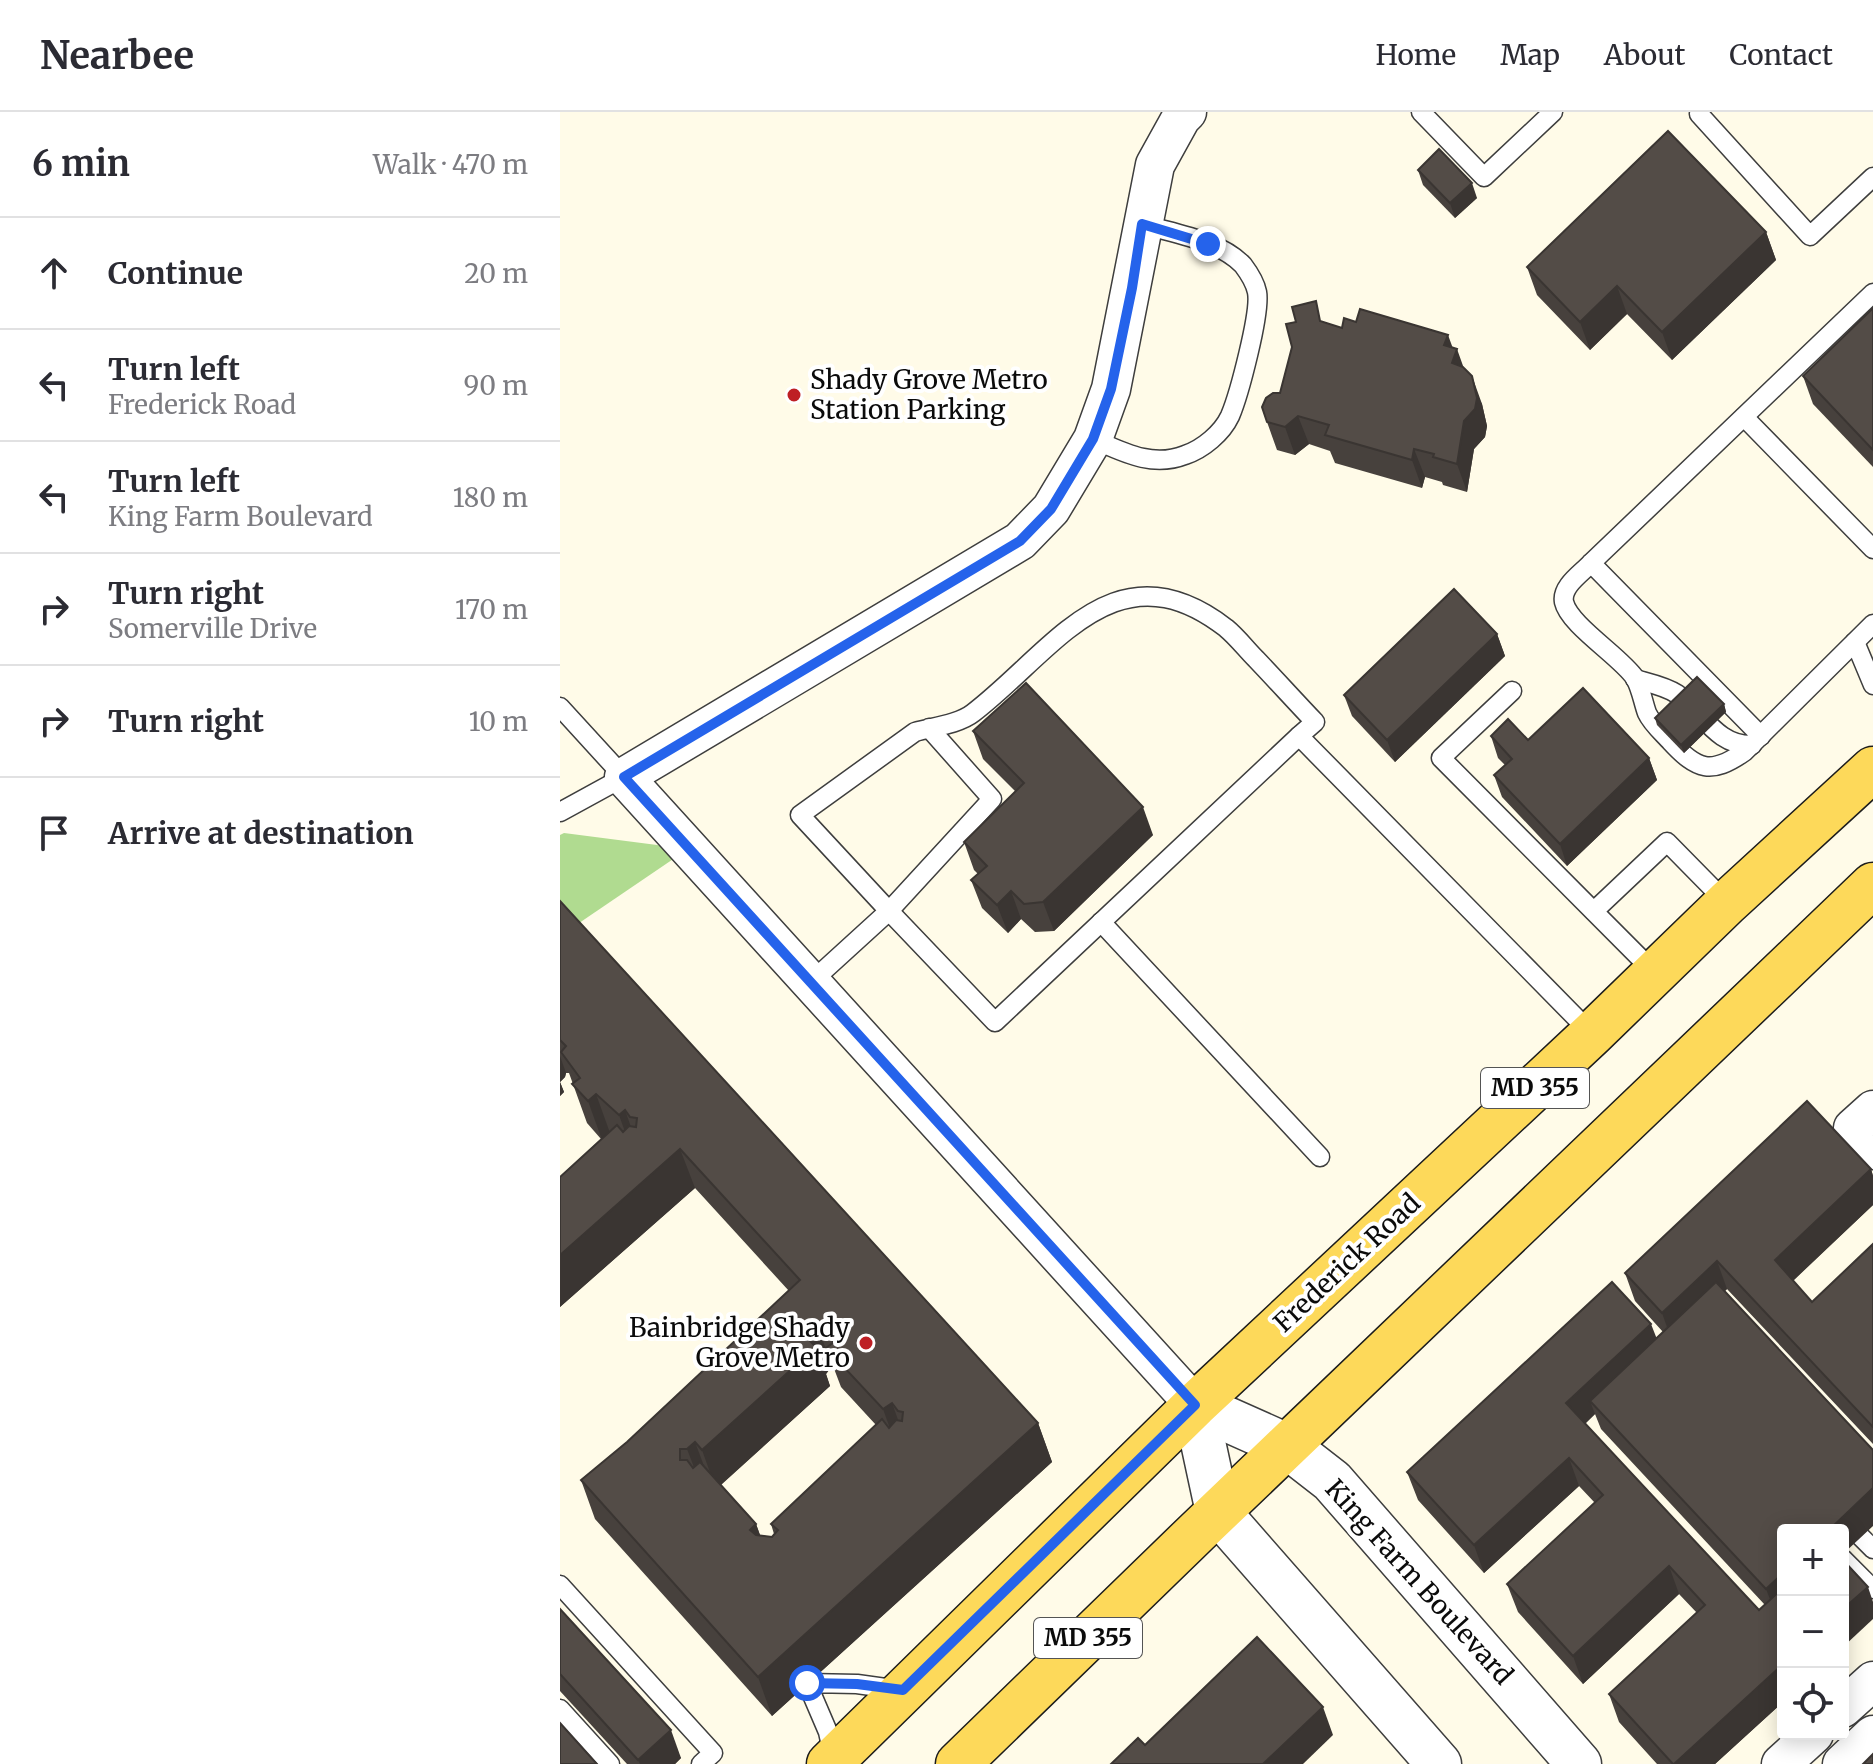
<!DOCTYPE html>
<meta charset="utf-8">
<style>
:root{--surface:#fff;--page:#f2f2f3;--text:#2b2b33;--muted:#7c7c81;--line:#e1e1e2}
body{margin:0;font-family:Merriweather,serif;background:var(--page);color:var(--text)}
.controls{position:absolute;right:24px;bottom:24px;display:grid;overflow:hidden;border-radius:8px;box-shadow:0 4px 20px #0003}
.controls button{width:72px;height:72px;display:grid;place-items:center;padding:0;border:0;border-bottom:2px solid var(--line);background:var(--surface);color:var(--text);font:40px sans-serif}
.stop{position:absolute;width:24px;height:24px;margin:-18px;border:6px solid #2563eb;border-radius:50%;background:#fff}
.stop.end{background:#2563eb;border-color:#fff;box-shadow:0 2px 8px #0008}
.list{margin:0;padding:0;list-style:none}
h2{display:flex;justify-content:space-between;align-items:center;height:104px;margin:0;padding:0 32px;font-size:34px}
h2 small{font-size:26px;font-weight:400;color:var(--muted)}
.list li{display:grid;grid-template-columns:52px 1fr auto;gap:24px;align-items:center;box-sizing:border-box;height:112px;padding:0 32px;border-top:2px solid var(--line)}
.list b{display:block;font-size:30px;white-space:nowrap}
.list p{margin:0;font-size:26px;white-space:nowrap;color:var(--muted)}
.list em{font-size:26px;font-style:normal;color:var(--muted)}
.icon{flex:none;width:44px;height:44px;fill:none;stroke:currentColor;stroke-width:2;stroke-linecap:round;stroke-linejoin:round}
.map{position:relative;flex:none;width:1313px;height:1652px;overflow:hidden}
header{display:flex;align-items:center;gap:48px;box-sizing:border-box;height:112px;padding:0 40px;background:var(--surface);border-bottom:2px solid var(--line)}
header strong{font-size:38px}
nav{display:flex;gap:44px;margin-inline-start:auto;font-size:28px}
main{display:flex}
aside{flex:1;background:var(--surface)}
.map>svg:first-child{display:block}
.forest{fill:#b0db90}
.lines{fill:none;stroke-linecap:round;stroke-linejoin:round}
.service-casing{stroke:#3e3e3e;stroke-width:21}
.minor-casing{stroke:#3e3e3e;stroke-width:41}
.tertiary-casing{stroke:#3e3e3e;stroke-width:47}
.primary-casing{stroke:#1c1c1c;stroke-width:47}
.service{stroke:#fff;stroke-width:18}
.minor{stroke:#fff;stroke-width:38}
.tertiary{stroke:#fff;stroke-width:44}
.primary{stroke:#fdd95a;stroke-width:44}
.wall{fill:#47413d;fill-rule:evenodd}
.shaded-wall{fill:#3a3532}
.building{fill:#534c47;stroke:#3a3532;stroke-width:2;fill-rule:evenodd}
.route{stroke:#2563eb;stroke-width:10}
.poi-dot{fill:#be1f24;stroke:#fff;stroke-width:3}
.labels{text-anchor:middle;stroke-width:8;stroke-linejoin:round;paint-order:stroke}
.shield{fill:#fff;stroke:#545454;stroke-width:2}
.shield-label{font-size:24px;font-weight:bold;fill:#0b0b0b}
.poi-label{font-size:26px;fill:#0b0b0b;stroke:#fff;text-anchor:start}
.street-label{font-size:26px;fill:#0b0b0b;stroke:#fff}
</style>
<header>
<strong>Nearbee</strong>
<nav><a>Home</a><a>Map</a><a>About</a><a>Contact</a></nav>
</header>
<main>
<aside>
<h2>6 min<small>Walk · 470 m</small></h2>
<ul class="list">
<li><svg class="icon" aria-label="ahead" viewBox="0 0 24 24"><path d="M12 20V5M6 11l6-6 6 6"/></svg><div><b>Continue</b></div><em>20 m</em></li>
<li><svg class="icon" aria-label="left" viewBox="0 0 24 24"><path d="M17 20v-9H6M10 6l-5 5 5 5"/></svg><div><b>Turn left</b><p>Frederick Road</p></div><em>90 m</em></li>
<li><svg class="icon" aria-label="left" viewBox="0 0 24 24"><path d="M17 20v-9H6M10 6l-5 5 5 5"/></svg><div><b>Turn left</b><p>King Farm Boulevard</p></div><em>180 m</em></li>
<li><svg class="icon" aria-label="right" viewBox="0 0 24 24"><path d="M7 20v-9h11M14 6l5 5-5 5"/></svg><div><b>Turn right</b><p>Somerville Drive</p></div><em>170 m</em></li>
<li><svg class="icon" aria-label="right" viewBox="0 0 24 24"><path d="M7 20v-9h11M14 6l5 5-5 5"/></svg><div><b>Turn right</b></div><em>10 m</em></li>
<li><svg class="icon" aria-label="arrive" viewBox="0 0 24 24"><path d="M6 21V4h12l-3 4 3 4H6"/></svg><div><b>Arrive at destination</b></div></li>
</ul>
</aside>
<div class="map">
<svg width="1313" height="1652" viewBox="0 0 1313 1652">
<rect width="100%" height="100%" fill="#fffbe8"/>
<path class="forest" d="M4 721 128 737 0 824V723Z"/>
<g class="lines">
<g class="service-casing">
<g id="service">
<path d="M861 0 924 65 993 0"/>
<path d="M1139 2 1250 124 1313 65"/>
<path d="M1313 181 1031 451C1022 461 1001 474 1004 490 1009 513 1061 545 1075 566 1081 576 1083 590 1087 601 1092 612 1103 621 1111 630 1137 658 1151 663 1184 640L1313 512"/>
<path d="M1184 305 1313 437"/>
<path d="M533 327C563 340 592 356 625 343 643 337 662 321 670 304 679 283 701 200 697 180 695 170 689 161 683 153 659 128 615 122 582 112"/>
<path d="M1031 451 1201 624"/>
<path d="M1295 530 1313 573"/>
<path d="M1075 567C1089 571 1105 574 1117 582 1143 600 1156 634 1192 633"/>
<path d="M952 579 881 646 1095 861"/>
<path d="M0 595 64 665 0 700"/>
<path d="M369 616 432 687 329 799 240 703 355 620C373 615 399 612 413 601 493 540 555 430 666 516 677 525 686 537 696 547 716 568 735 589 755 610L739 624"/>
<path d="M1034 799 1107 730 1167 791"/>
<path d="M541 810 760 1045"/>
<path d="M250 871 329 799 435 910 739 624 1032 922"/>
<path d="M1301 1425 1313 1437"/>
<path d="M1283 1447 1313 1477"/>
<path d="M0 1473 153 1641 141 1652"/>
<path d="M0 1597 50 1652"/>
<path d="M273 1643 268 1620 247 1571 297 1572 340 1578"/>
</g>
</g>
<g class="minor-casing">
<g id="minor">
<path d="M627 0 621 6 595 53 551 277 533 327 491 397 460 429 64 665 635 1293"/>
<path d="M1313 998 1293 1016 1313 1038"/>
<path d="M1283 1596 1313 1569"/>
<path d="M1221 1652 1254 1622"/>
<path d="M1282 1652 1313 1623"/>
</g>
</g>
<g class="tertiary-casing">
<g id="tertiary">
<path d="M635 1293 727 1334 772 1369 1019 1652"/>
<path d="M635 1293 658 1400 879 1652"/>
</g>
</g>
<g class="primary-casing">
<g id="primary">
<path d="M269 1652 635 1293 1032 922 1167 791 1313 657"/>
<path d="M398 1652 637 1420 1313 773"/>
</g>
</g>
<use href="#service" class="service"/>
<use href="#minor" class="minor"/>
<use href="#tertiary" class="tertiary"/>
<use href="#primary" class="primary"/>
</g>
<g class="wall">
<path d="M858 58 917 86 895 106 863 73Z"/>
<path d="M1206 120 1216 148 1112 248 1067 202 1030 238 977 183 967 155Z"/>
<path d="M1313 196V355L1253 292 1243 264Z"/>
<path d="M763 210 782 216 892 236 922 292 927 314 925 325 914 337 907 380 883 373 882 370 865 365 862 376 775 351 770 339 749 332 735 343 717 338 707 310 720 281Z"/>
<path d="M937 522 945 544 835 650 792 604 784 583Z"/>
<path d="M1164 592 1166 600 1124 641 1097 613 1095 606Z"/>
<path d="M413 619 593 723 494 819 475 820 461 807 448 821 422 796 411 768 418 762 414 758 404 730 456 680 423 647Z"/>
<path d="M931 624 968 628 1089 646 1097 668 1007 754 942 685 934 663 945 653 938 646Z"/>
<path d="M0 789 478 1311 492 1350 212 1604 35 1407 21 1368 67 1330 229 1179 135 1076 0 1195V1065L41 1027 27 1011 9 961H6L5 965 0 970 4 980 0 984ZM272 1254H273L281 1275 316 1313 211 1412 214 1422 212 1425 200 1423 196 1412 161 1373 270 1274 266 1262Z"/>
<path d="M1311 1057 1313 1064V1093L1233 1169 1252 1190 1313 1132V1332L1167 1177 1165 1179 1283 1418 1223 1590 1155 1652H1097L1059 1610 1049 1582 1137 1501 1119 1482 1023 1572 958 1500 947 1472 1035 1391 1019 1374 924 1461 858 1388 847 1360 1096 1226 1103 1220 1075 1189 1065 1161ZM1035 1302 1041 1317 1205 1493 1199 1498 1025 1312Z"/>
<path d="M0 1497 121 1646 115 1652H67L0 1579Z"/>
</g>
<g class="shaded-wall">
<path d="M912 71 917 86 895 106 890 91Z"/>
<path d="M1206 120 1216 148 1112 248 1102 220Z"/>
<path d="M1057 174 1067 202 1030 238 1020 210Z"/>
<path d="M888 223 895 242 897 237 907 265 903 279 884 233Z"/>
<path d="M912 264 922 292 927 314 925 325 914 337 907 380 897 352Z"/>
<path d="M738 304 749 332 735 343 725 315Z"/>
<path d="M854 337 865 365 862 376 852 348Z"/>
<path d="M937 522 945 544 835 650 827 628Z"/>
<path d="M1164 592 1166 600 1124 641 1121 633Z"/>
<path d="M1089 646 1097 668 1007 754 1000 732Z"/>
<path d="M583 695 593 723 494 819 483 790Z"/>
<path d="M451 779 461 807 448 821 437 793Z"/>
<path d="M0 944 6 961 5 965 0 970 4 980 0 984Z"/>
<path d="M36 982 50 1021 42 1028 28 989Z"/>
<path d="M65 998 79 1038 73 1042 59 1003Z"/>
<path d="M120 1037 135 1076 0 1195V1143Z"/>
<path d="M1311 1057 1313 1064V1093L1225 1176 1215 1148Z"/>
<path d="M1157 1149 1167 1177 1112 1229 1102 1201Z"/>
<path d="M1091 1212 1102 1240 1030 1289 1035 1302 1017 1319 1006 1291Z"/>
<path d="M258 1215 272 1254 266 1262 270 1274 156 1377 142 1338 248 1227Z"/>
<path d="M332 1291 346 1330 337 1336 323 1297Z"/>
<path d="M478 1311 492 1350 212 1604 198 1565Z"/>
<path d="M135 1330 150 1370 142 1376 127 1337Z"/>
<path d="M1009 1346 1019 1374 924 1461 914 1433Z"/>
<path d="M1313 1376V1414L1283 1442V1418H1269Z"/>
<path d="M196 1412 210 1451 190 1418Z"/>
<path d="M1109 1454 1119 1482 1023 1572 1013 1544Z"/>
<path d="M1223 1461V1499L1217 1505 1206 1477Z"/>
<path d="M1308 1475 1313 1490V1507L1283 1535V1497Z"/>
<path d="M1223 1552V1590L1155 1652H1114Z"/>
<path d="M763 1595 773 1623 743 1652H703Z"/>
<path d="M111 1618 121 1646 115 1652H80L78 1648Z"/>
</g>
<g class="building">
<path d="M1108 19 1206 120 1102 220 1057 174 1020 210 967 155Z"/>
<path d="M879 37 912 71 890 91 858 58Z"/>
<path d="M756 189 760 209 782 216 784 206 796 210 800 197 888 223 884 233 897 237 892 251 903 255 912 264 917 286 915 297 904 309 897 352 873 345 874 342 854 337 852 348 765 323 769 313 738 304 725 315 707 310 702 295 706 286 713 281H720L732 235 726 212 736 210 732 195Z"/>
<path d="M1313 196V338L1243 264Z"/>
<path d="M894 477 937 522 827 628 784 583Z"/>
<path d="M1137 565 1164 592 1121 633 1095 606Z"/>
<path d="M466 571 583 695 483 790 464 792 451 779 437 793 411 768 427 754 404 730 464 671 413 619Z"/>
<path d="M1023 576 1089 646 1000 732 934 663 952 647 931 624 948 607 968 628Z"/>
<path d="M0 789 478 1311 198 1565 21 1368 67 1330 240 1168 120 1037 0 1143V1065L57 1013 63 1020 69 1014 76 1015 77 1006 70 1005 65 998 59 1003 36 982 28 989 12 972 20 966 1 940 6 934 0 928ZM258 1215 267 1216 266 1221 274 1230 266 1236 323 1297 332 1291 338 1299 343 1300 342 1309 336 1308 329 1316 322 1307 211 1412 218 1418 212 1425 196 1423 190 1418 196 1412 140 1350 133 1356 127 1348H120V1337H127L135 1330 142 1338 256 1235 248 1227Z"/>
<path d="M1247 989 1311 1057 1215 1148 1252 1190 1313 1132V1315L1157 1149 1102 1201 1065 1161Z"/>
<path d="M1052 1170 1091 1212 1006 1291 1199 1498 1223 1476V1552L1114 1652H1113L1049 1582 1145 1493 1109 1454 1013 1544 947 1472 1043 1383 1009 1346 914 1433 847 1360Z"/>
<path d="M1156 1170 1313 1338V1376L1269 1418H1223V1461L1206 1477 1030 1289Z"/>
<path d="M1283 1448 1308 1475 1283 1497Z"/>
<path d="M0 1497 111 1618 78 1648 0 1562Z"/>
<path d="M697 1525 763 1595 703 1652H551L578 1626 585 1633Z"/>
<path d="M0 1611 37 1652H0Z"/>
<path d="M1313 1642V1652H1303Z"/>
</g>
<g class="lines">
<path class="route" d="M247 1571 297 1572 343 1578 635 1293 64 665 460 429 491 397 533 327 551 277 572 176 582 112 648 132"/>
</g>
<g class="poi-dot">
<circle cx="234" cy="283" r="8"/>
<circle cx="306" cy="1231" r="8"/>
</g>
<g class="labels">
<g class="shield">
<rect x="921" y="956" width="108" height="40" rx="6"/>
<rect x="474" y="1506" width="108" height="40" rx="6"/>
</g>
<g class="shield-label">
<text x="975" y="984">MD 355</text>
<text x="528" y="1534">MD 355</text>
</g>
<g class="poi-label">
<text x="250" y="277">Shady Grove Metro<tspan x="250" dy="30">Station Parking</tspan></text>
<text x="290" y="1225" text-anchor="end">Bainbridge Shady<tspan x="290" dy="30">Grove Metro</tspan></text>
</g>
<g class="street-label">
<text transform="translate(787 1151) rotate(-43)" y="9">Frederick Road</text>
<text transform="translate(859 1470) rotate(48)" y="9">King Farm Boulevard</text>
</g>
</g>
</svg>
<div class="controls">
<button>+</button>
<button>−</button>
<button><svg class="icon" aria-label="locate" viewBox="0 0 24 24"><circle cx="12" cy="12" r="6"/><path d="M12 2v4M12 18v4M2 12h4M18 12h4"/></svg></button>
</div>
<div class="stop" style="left:247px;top:1571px"></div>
<div class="stop end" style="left:648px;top:132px"></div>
</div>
</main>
